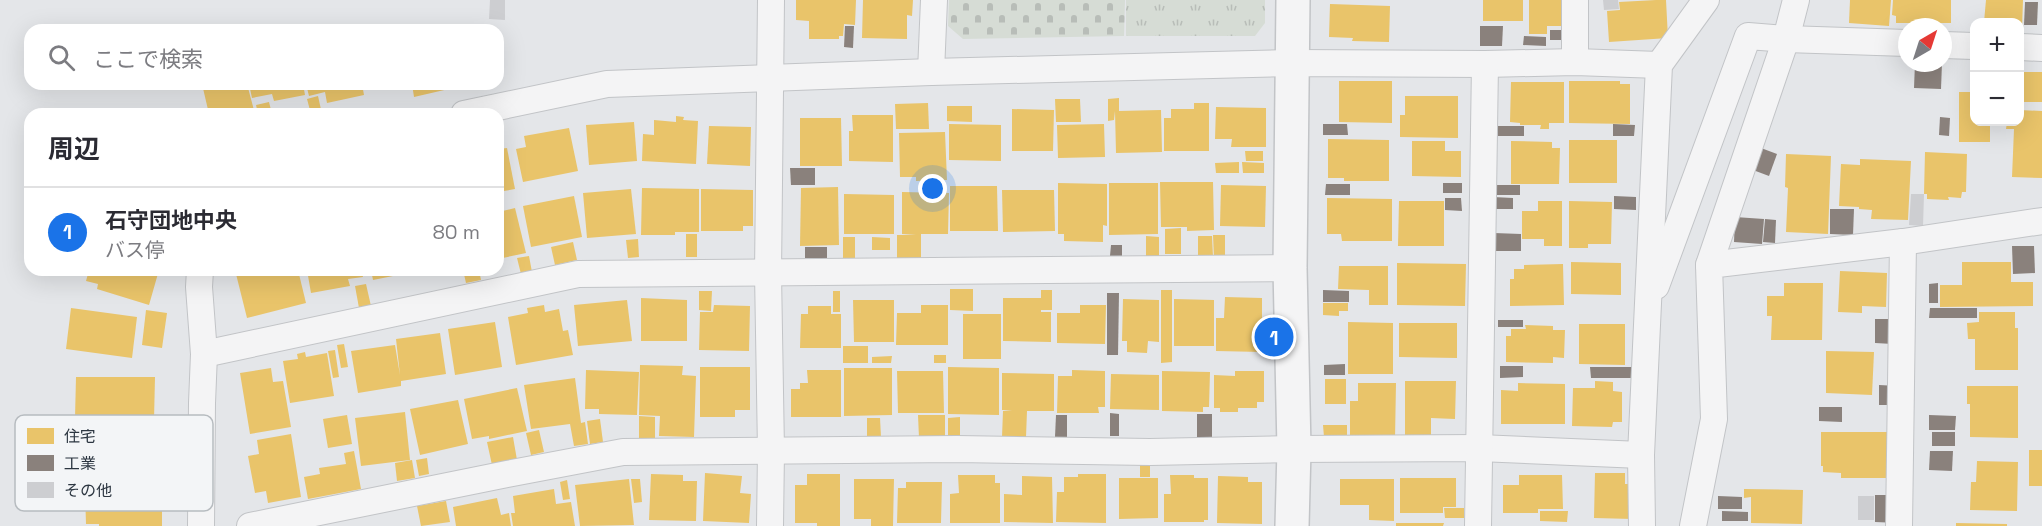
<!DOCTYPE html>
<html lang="ja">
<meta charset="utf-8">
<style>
:root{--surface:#fff;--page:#f2f2f3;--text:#2b2b33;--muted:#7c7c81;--line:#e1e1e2;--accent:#1a73e8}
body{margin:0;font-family:"Space Grotesk","Noto Sans JP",sans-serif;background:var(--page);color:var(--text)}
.controls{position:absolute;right:18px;top:18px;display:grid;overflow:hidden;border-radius:12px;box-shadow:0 6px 24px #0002}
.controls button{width:54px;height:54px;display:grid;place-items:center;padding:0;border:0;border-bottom:2px solid var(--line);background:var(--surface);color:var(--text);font:30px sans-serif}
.compass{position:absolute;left:1898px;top:18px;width:54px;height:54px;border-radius:50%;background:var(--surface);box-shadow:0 6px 24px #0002;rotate:39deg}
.you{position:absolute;left:933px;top:189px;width:21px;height:21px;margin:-15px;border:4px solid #fff;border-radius:50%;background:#1a73e8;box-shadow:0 0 0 9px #1a73e833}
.badge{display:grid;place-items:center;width:39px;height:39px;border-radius:50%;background:var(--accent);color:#fff;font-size:20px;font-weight:700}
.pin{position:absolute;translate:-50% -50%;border:3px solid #fff;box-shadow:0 2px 6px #0006}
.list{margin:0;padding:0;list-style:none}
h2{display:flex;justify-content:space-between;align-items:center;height:78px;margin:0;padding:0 24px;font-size:26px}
h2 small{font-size:20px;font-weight:400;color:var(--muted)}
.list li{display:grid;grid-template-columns:39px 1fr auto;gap:18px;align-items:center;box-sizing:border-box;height:90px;padding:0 24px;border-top:2px solid var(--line)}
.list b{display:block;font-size:22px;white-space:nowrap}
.list p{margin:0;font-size:20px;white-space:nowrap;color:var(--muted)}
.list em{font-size:20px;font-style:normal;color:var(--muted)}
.icon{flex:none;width:33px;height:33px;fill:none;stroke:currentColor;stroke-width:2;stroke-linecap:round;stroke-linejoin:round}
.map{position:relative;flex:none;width:2042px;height:526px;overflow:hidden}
.search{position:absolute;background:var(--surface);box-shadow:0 6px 24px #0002;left:24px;top:24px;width:480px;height:66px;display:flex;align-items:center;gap:15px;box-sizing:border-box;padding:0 21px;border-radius:18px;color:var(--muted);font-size:22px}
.panel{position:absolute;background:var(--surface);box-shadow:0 6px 24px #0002;left:24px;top:108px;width:480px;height:168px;border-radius:18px}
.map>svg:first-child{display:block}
.cemetery{fill:url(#cemetery-stones)}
.park{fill:url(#park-tufts)}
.homes{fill:#e9c46a}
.industry{fill:#8a817c}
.building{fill:#cdced1}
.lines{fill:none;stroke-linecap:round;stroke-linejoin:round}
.minor-casing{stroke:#c2c4c7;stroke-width:28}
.tertiary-casing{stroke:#c2c4c7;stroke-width:36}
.minor{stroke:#f4f4f5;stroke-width:26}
.tertiary{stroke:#f4f4f5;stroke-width:33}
.key{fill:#f3f5f7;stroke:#b7bcc0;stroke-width:1.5}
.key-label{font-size:16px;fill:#2c3641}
</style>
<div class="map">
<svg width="2042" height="526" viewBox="0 0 2042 526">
<defs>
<pattern id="cemetery-stones" width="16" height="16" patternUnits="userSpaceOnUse" patternTransform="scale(1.5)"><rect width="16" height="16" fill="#d6dcd5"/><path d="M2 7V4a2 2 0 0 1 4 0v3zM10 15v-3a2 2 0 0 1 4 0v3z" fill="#b8bdb8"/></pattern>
<pattern id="park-tufts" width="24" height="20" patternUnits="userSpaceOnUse" patternTransform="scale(1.5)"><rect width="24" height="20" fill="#d6dcd5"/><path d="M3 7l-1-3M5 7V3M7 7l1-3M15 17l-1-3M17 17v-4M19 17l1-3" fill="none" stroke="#b8bdb8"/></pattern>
</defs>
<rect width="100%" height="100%" fill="#e4e6e9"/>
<path class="cemetery" d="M949 0H1125L1124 36 963 39 948 26Z"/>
<path class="park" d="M1126 0H1265V23L1255 36H1126Z"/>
<g class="homes">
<path d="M796 0H856L855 25 844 24 843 36H839V39H809V21L796 20Z"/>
<path d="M863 0H913L912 16 907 15V39L862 38Z"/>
<rect x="1483" y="0" width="40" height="21"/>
<path d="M1529 0H1566V26H1547V34H1529Z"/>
<path d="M1656 0H1666L1668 38 1609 42 1607 11 1620 10 1619 2Z"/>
<path d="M1850 0H1891L1889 26 1849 23Z"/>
<path d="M1893 0H1951V23H1896V16L1892 15Z"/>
<path d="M1986 0H2023L2022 29H2020V22H1984Z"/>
<path d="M1330 4 1390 6 1389 42 1352 41 1353 38 1329 37Z"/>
<rect x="2020" y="72" width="22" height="30"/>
<path d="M1339 81H1392V123L1339 122Z"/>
<path d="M1569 81H1620V84H1630V124L1569 123Z"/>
<path d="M1511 82H1564V123H1549V129H1540L1541 125H1520V123L1510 122Z"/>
<path d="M202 84H247L255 114H209Z"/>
<path d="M249 84H303L305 95 274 101 272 94 252 98Z"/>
<path d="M306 84H362L364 95 327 103 325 92 309 96Z"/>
<path d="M412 84H466V85L414 97Z"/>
<path d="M1959 92H1974V122H1990V142H1959Z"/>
<path d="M318 96 322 114H311L307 99Z"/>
<path d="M1405 96H1458V138L1400 137V115H1405Z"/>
<path d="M1119 98V111L1161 110 1162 152 1116 153 1115 111 1114 120 1108 121V99Z"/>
<path d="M1055 99H1080L1081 122H1056Z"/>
<path d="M269 102 272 114H258L256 105Z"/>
<path d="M928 103 929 129H896L895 104Z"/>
<path d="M1194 103H1209V151H1164V118H1171V109H1194Z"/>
<path d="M947 106H972V122L947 121Z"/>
<path d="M1216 107 1266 108V147H1231L1232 139H1215Z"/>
<path d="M1012 109 1054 110 1053 151H1012Z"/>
<path d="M2020 110 2042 111V178L2012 177 2014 129H2006L2007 122H2020Z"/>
<path d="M852 115H893V162L849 161V131H853Z"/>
<path d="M676 116 684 117 683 120 698 121 696 164 642 161 643 134 654 135V120L676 122Z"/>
<path d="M800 118H841L842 166H800Z"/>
<path d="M634 122 637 161 589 165 586 125Z"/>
<path d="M949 124 1001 125V161L949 160Z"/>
<path d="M1104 124 1105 157 1058 158 1057 125Z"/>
<path d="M709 126 751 127 750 166 707 164Z"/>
<path d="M569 128 578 171 523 182 516 149 526 147 524 136Z"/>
<path d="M945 132 947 180 916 181V177H900L899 133Z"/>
<path d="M1328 139 1389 140V181H1344V178H1328Z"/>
<rect x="1569" y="140" width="48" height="43"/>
<path d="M1412 141H1445V151H1461V177L1412 176Z"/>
<path d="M1511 141 1552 142V148H1560L1559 184H1511Z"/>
<path d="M507 148 515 189 498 192V149Z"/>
<path d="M1245 151H1263V161H1246Z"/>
<path d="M1925 152 1967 154 1966 192H1962L1961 198 1948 197 1949 200 1927 199V194H1924Z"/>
<path d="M1786 154 1831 156 1828 234 1786 232 1788 188 1785 187Z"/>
<path d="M1860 159 1911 161 1908 220 1871 219 1872 210 1859 209V207L1839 206 1841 164 1860 165Z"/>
<path d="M1239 162V173H1216L1215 163Z"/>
<path d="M1242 162 1264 163V173H1243Z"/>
<path d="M1160 182H1213L1214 230 1187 231V227H1161Z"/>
<path d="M1058 183 1107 184V226L1103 225V242L1064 241V234H1058Z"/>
<path d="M1109 183H1158V234L1109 235Z"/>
<path d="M1221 185 1266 186 1265 227 1220 226Z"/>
<path d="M950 186H997L998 231H950Z"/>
<path d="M838 187 839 245 800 246 801 188Z"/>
<path d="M642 188 699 189V232H675V235H641Z"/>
<path d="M631 189 636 234 587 238 583 193Z"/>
<path d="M701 189 753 190V226H743V231H701Z"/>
<path d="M1002 190H1054L1055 231 1003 232Z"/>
<path d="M902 192 949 193 948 234H921V260L897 259V235H916L902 234Z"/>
<path d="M844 194 894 195V234H844Z"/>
<path d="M574 196 582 237 531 247 523 206Z"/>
<path d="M1327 198 1392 199V241H1342L1341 234H1327Z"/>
<path d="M1399 201H1444V246H1398Z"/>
<path d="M1538 201H1562V246H1544V239H1522V211H1538Z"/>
<path d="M1569 201 1612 202 1611 244H1588V248H1569Z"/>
<path d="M515 208 526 253 498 259V212Z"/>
<path d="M1181 228V254H1165V229Z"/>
<rect x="686" y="234" width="11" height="23"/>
<path d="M1213 235H1225V259H1214Z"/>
<path d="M1146 236 1159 237V259H1146Z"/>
<path d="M1198 236H1212L1213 257 1198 258Z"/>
<rect x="843" y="237" width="12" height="21"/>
<path d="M872 237 890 238V250H872Z"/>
<path d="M638 239 639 257 628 258 626 240Z"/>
<path d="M573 242 577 260 555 265 551 247Z"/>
<path d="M529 256 532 272 521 274 517 258Z"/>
<path d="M1571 262 1621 263V295L1571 294Z"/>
<path d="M1962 262H2011V282H2033V306L1940 307V285H1962Z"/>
<path d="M1397 263 1466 264 1465 306 1397 305Z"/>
<path d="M1563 264 1564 305 1510 306V279H1514V269H1524V265Z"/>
<path d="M1339 266H1388V305H1369V290L1338 289Z"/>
<path d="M89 270H159L149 305 97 289 98 284 86 281Z"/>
<path d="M252 270H298L306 303 247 318 236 274Z"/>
<path d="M307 270H361L363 277 348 279 350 286 311 293Z"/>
<path d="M371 270H418V271L373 280Z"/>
<path d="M463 270H479L481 280 466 283Z"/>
<path d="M1840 271 1887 273 1886 307 1862 306V313L1838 312Z"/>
<path d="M1784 283H1823L1822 340H1771L1772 316H1767V296H1784Z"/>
<path d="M366 284 371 306 359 308 355 286Z"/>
<path d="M950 289H973V311L950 310Z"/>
<path d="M1041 290H1052V310H1041V312H1051V342L1003 341V298H1041Z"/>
<path d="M1161 290H1172V362L1161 363Z"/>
<path d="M699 291H712L711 311 699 310Z"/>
<rect x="833" y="291" width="7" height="21"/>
<path d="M1225 297 1262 298V352L1216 351V318H1224Z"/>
<path d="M641 298 687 300V341H641Z"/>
<path d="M1123 299 1159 300V342L1148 341 1147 353 1127 352V341H1122Z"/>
<path d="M1174 299 1214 300V346H1174Z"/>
<path d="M627 300 632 341 578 346 574 305Z"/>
<path d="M853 300H894V342H854Z"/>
<path d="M1323 303H1348V311H1339V316L1323 315Z"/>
<path d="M544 305 545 312 559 309 563 331 568 330 573 355 516 365 508 317 528 313 527 308Z"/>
<path d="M714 305 750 306 749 351 699 350 700 312H713Z"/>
<path d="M921 305H948V345H896L897 313H921Z"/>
<path d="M1080 305H1106L1105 344 1057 343V313H1080Z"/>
<path d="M808 306H831V314H841V348H800L801 314H808Z"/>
<path d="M71 308 137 317 132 358 66 349Z"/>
<path d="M146 310 167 313 162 348 142 345Z"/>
<path d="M1979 312H2015V328H2018V370H1975V339H1968L1967 323 1979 322Z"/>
<rect x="963" y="314" width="38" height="45"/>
<path d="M495 322 502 367 455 375 448 329Z"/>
<path d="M1348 322 1393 323V374H1348Z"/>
<path d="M1399 323H1457V358L1399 357Z"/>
<path d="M1579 324H1625V365L1579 364Z"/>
<path d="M1525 325 1553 326V330H1565L1564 358 1553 357V363L1506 362V336H1511V329H1526Z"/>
<path d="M440 333 446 374 401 381V386L358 393 351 351 395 345 400 375 396 339Z"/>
<path d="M344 344 348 367 341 368 337 345Z"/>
<rect x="843" y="346" width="25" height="17"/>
<path d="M335 350 339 377 333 378 328 351Z"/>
<path d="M1826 351 1874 352 1872 395 1826 393Z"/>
<path d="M305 352 306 357 327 353 334 396 290 403 283 361 298 359 297 354Z"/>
<rect x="934" y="355" width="12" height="8"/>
<path d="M892 356 891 363H872V357Z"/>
<path d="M640 365 683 366 682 375 696 376 694 437 659 436 660 416 639 415Z"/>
<path d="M700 367H750V410H735V417H700Z"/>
<path d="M948 367 999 368V415L948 414Z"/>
<path d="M271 368 273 382 283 381 291 427 250 434 240 373Z"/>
<path d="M844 368H892V415L844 416Z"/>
<path d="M586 370 639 372 637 415 599 414V409H585Z"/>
<path d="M807 370H841V417H791V389H800V383H808Z"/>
<path d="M1072 370 1105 371V407H1098L1099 413H1057L1058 376H1072Z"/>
<path d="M897 371H943L944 413H898Z"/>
<path d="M1162 371 1210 372 1209 407H1203V412L1162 411Z"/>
<path d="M1235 371H1264V402H1257V408H1238V412H1220V408H1214V375L1235 376Z"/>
<path d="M1002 373 1054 374V411H1027L1026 437H1002L1003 411 1012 410H1002Z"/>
<path d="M1111 374 1159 375V410L1110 409Z"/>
<path d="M76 377H155L154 420 75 418Z"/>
<path d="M575 378 581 423 585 422 588 444 574 446 570 424 531 429 524 385Z"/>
<rect x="1325" y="379" width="21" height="25"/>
<path d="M1405 381H1456L1455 419 1431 418V437H1405Z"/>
<path d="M1595 381 1613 382V391L1622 392V422H1613L1612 427 1572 426 1573 388H1595Z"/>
<path d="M1358 383H1396L1395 439 1350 438V401H1358Z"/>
<path d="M1518 383 1565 384V424H1501V390L1518 391Z"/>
<path d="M1967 386H2018V438L1970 437V404H1967Z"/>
<path d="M517 388 527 431 489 439V436L472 439 464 399Z"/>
<path d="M458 400 468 444 420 455 410 409Z"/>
<path d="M405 412 410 460 361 466 355 418Z"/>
<path d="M347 415 352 444 328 448 323 419Z"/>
<path d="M918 415H945V437L919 438Z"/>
<path d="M639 416 655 417V439H639Z"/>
<path d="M960 417V439H948V418Z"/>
<path d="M867 418H880L881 437H867Z"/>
<path d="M600 419 603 442 590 444 587 421Z"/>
<path d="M1323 425H1347V437H1324Z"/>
<path d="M539 430 544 452 531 455 526 433Z"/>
<path d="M1821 432H1892L1891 478H1841V473L1823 472V466H1821Z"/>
<path d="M291 434 301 497 268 503 266 491 255 493 248 456 259 454 257 440Z"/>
<path d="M513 437 517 460 492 465 487 442Z"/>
<rect x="2029" y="450" width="13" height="36"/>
<path d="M354 451 361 489 308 499 304 477 320 474 319 468 346 464 344 453Z"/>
<path d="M427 458 429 474 419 476 416 460Z"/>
<path d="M412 460 415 478 397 481 395 463Z"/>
<rect x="1140" y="460" width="10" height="17"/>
<path d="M1977 461 2018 462 2017 511 1970 510 1971 482H1976Z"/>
<path d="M705 473 742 476 740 493 751 494 749 523 703 521Z"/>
<path d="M1595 473H1625V484H1633V519L1594 518Z"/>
<path d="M651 474 683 475V481H697L696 521 649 520Z"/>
<path d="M807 474H840V526H817V523H795V485H807Z"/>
<path d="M1078 474H1106V523L1056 522 1057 492H1064V477H1078Z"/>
<path d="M958 475H995V483H1000V523H950V494L959 493Z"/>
<path d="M1170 475H1194V478H1208V520H1204V522H1164V494H1171Z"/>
<path d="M1519 475H1562L1563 509H1538V513H1503V485H1519Z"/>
<path d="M1022 476 1052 477 1053 523 1004 522V494L1022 495Z"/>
<path d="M1218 476 1248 477V482H1262V524L1217 523Z"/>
<path d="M1119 478H1158V518L1119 519Z"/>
<path d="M1400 478H1456V507H1443V513H1400Z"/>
<path d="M629 479 634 525 580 526 575 485Z"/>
<path d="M631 479H640L642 502 634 503Z"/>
<path d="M854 479H894L893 526H871V519H854Z"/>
<path d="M1340 479H1394V521L1369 520V505H1340Z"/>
<path d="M567 480 570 499 563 500 560 482Z"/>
<path d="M906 482H942L941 523H897L898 488H906Z"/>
<path d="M167 489V505H162V526H99V524H86L85 491Z"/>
<path d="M554 489 556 504 571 502 575 526H513L511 513H515L513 496Z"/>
<path d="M1744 489 1803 490 1802 524 1751 523V497L1744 498Z"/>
<path d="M497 498 501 515 509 513 511 526H456L453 507Z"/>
<path d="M446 501 450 522 421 526 417 506Z"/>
<path d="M1444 508H1464V518H1445Z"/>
<path d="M1540 511H1568L1567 522 1540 521Z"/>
<path d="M1396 523H1444L1443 526H1396Z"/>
<path d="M1956 523 2007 524V526H1956Z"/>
</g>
<g class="industry">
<path d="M2025 2H2038L2037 25H2024Z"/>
<path d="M845 26H854L853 48 844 47Z"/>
<path d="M1480 26H1503L1502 46H1480Z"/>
<rect x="1550" y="30" width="13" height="10"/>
<path d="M1524 36 1546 37V46L1523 45Z"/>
<path d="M1915 63H1942L1941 89 1914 88Z"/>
<path d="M1940 117 1950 118 1949 136 1939 135Z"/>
<path d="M1323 124H1347L1348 135H1323Z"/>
<path d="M1613 124 1635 125 1634 136H1613Z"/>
<rect x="1498" y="126" width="26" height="10"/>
<path d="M1761 148 1777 154 1769 176 1753 170Z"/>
<path d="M790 168H815V185H791Z"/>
<rect x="1443" y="183" width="19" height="10"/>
<path d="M1326 184H1350V195H1325Z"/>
<rect x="1497" y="185" width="23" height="10"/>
<path d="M1614 196 1636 197V210L1614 209Z"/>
<path d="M1493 197 1513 198V209H1493Z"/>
<path d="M1445 198H1461L1462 211 1445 210Z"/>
<path d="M1830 209H1854L1853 235 1830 234Z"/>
<path d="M1735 217 1764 219 1762 244 1734 242Z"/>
<path d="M1765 219 1776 220 1775 243 1763 242Z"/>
<path d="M1494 233 1521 234V251H1494Z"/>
<path d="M1111 245H1122V256H1110Z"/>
<path d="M2012 246H2034L2035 273 2013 274Z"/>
<rect x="805" y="247" width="22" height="11"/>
<path d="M1938 283V303H1929V284Z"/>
<path d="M1323 290 1349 291V302H1323Z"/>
<path d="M1107 293H1119L1118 355H1107Z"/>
<path d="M1930 308H1977V318H1929Z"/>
<path d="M1875 319H1893V344L1875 343Z"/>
<rect x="1498" y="320" width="25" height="7"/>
<path d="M1345 364V375H1324V365Z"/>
<path d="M1500 366H1523V377L1500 378Z"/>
<path d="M1590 367H1636V378H1591Z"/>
<path d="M1879 385 1898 386 1899 405H1879Z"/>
<path d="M1819 407H1842V422L1819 421Z"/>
<path d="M1110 413 1119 414V436H1110Z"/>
<rect x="1197" y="414" width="15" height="23"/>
<path d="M1056 415H1067V438L1055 437Z"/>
<path d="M1929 415 1956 416 1955 430H1929Z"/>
<rect x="1932" y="432" width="23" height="14"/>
<path d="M1930 451H1953L1952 471 1929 470Z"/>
<path d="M1875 495H1898L1899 523 1875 522Z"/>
<path d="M1718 496 1742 497V509H1718Z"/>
<path d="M1722 511 1748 512V521H1722Z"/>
</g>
<g class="building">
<path d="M490 0H505V20L489 19Z"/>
<path d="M1603 0H1618L1619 9 1604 10Z"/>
<path d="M1911 194H1924L1923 226 1909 225Z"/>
<rect x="1858" y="496" width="16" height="24"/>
</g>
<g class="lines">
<g class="minor-casing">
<g id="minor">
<path d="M1575 0V62"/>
<path d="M1943 45 1974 46"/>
<path d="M2020 47 2042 48"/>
<path d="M931 72 934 0"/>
<path d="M464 114 607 84 931 72 1293 63 1485 64 1575 62 1659 65"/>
<path d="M1709 265 1786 39 1796 0"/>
<path d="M200 270 199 287 204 354 202 403 201 526"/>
<path d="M1656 286 1748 36 1786 39 1907 43"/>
<path d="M204 354 578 274 1290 268"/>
<path d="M250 526 507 474 623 452 957 449 1150 452 1294 449 1479 448 1641 455"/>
<path d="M770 526 771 451 768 273 771 0"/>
<path d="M1478 526 1485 64"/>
<path d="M1642 526 1641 455 1659 65 1706 0"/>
<path d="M1693 526 1714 419 1709 265 1903 242 2042 221"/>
<path d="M1899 526 1903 242"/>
</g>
</g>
<g class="tertiary-casing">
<path id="tertiary" d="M1292 526 1294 449 1290 268 1293 0"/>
</g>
<use href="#minor" class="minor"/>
<use href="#tertiary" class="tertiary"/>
</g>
<rect x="15" y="415" width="198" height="96" rx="9" class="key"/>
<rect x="27" y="428" width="27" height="16" fill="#e9c46a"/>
<rect x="27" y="455" width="27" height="16" fill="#8a817c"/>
<rect x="27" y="482" width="27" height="16" fill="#cdced1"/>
<g class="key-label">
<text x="64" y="442">住宅</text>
<text x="64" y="469">工業</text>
<text x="64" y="496">その他</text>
</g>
</svg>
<div class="controls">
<button>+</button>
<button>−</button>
</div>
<svg class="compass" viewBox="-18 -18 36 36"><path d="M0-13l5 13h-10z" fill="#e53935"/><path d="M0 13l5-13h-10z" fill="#7c7c81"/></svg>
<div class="you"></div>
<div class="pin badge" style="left:1274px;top:337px">1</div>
<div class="search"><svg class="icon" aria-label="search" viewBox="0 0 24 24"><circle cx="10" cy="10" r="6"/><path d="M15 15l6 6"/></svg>ここで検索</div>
<section class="panel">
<h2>周辺<small></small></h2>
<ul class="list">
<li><span class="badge">1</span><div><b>石守団地中央</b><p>バス停</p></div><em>80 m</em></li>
</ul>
</section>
</div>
